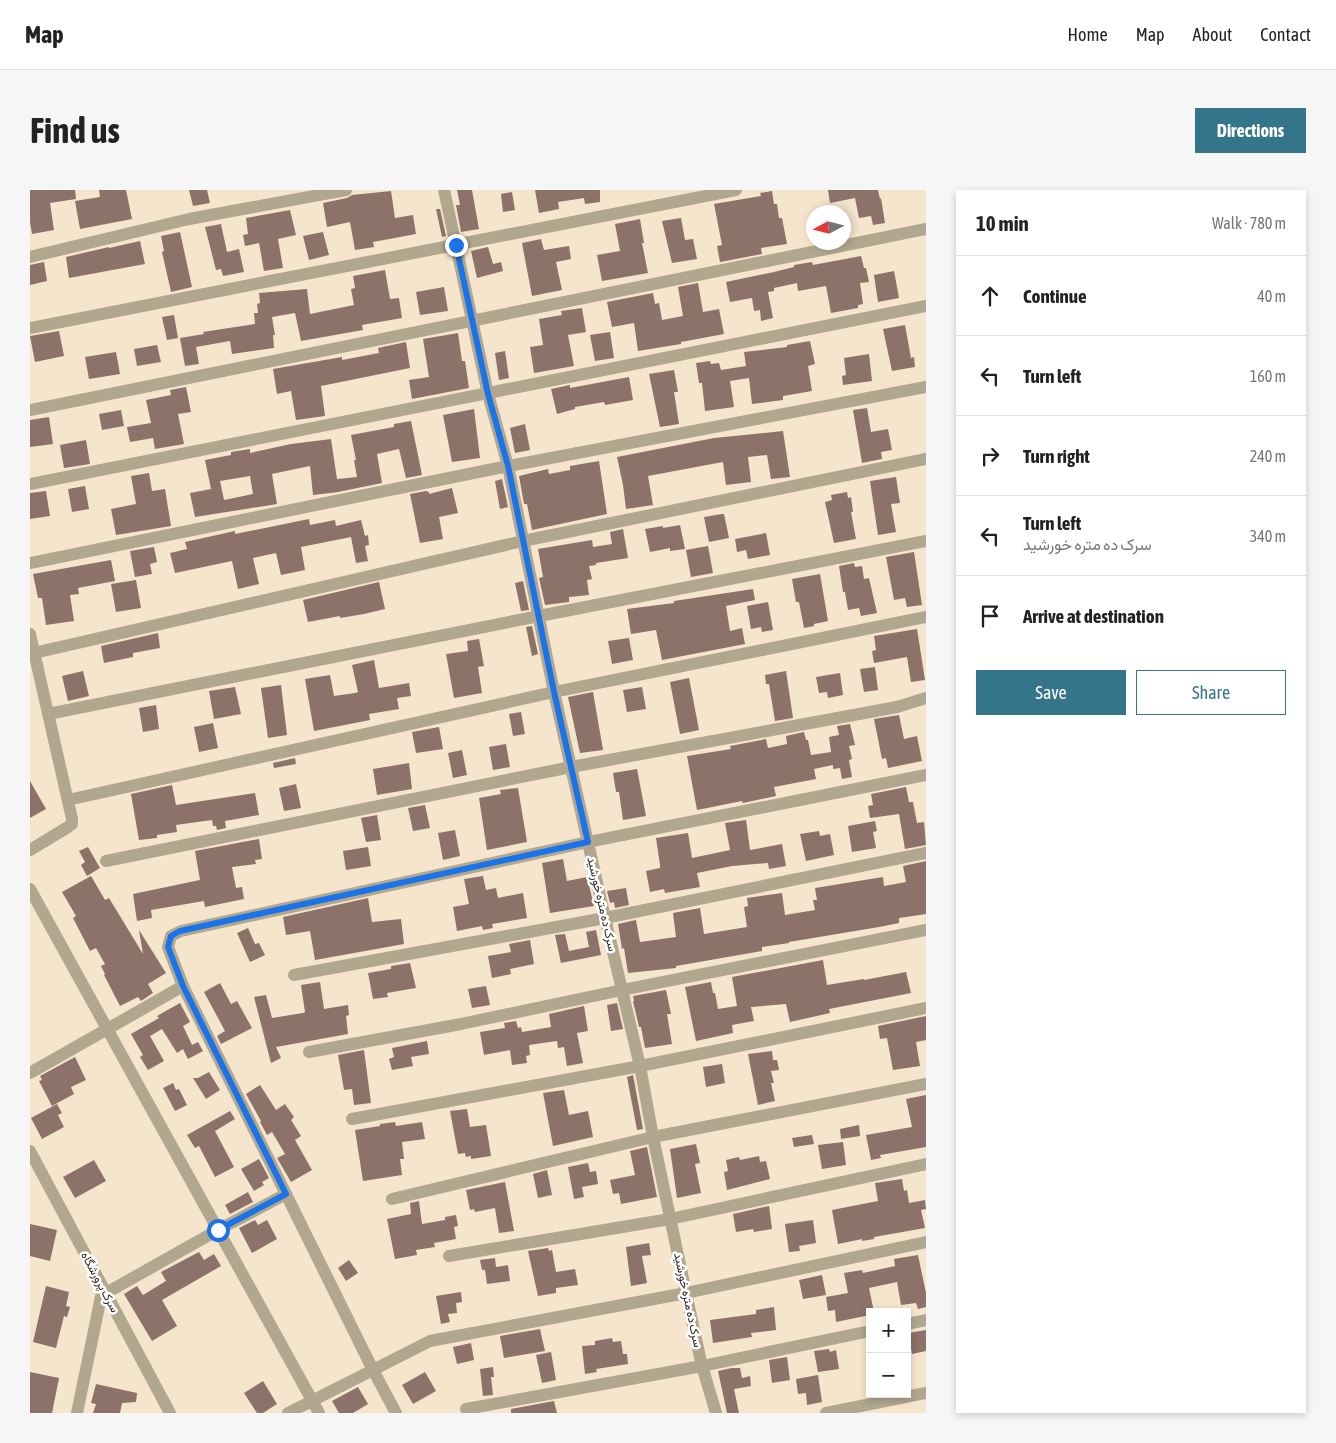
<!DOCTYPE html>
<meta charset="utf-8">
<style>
:root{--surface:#fff;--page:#f6f6f6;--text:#222;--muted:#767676;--line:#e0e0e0;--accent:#357589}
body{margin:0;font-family:"Asap Condensed",Vazirmatn,sans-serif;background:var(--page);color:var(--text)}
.controls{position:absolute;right:15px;bottom:15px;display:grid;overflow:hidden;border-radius:0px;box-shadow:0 2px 8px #0003}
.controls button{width:45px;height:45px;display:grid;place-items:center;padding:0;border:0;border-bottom:1px solid var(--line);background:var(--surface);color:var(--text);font:25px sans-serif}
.compass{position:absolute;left:776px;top:15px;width:45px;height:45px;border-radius:50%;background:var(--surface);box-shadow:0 2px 8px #0003;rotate:263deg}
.stop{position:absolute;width:15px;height:15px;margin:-11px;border:4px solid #1a73e8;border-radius:50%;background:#fff}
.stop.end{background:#1a73e8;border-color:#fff;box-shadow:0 1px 5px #0008}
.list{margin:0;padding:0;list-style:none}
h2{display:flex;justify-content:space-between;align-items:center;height:65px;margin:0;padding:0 20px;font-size:21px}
h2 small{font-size:16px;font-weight:400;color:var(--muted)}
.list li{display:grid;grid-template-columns:32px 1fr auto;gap:15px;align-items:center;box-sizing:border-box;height:80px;padding:0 20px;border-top:1px solid var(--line)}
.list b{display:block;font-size:19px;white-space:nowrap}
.list p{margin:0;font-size:16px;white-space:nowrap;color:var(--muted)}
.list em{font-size:16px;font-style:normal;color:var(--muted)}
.actions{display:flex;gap:10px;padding:15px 20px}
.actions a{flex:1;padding:11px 0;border:1px solid var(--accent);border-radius:0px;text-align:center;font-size:18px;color:var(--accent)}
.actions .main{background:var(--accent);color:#fff}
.icon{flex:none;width:28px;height:28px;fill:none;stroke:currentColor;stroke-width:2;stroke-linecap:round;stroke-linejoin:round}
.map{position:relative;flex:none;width:896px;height:1223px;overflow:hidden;border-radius:0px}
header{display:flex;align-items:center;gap:30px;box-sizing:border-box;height:70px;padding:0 25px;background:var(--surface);border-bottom:1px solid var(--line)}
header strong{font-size:24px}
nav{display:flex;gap:28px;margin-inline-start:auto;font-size:18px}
.intro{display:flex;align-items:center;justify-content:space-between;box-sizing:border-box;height:120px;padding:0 30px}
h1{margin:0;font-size:35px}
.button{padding:12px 22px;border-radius:0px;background:var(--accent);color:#fff;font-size:18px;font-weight:700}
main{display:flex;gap:30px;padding:0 30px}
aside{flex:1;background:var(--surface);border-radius:0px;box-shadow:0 2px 8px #0003}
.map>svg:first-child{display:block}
.building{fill:#8c7269;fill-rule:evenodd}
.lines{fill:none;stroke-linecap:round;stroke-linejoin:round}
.minor{stroke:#b0a78e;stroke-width:12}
.route{stroke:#1a73e8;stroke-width:6}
.labels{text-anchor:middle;stroke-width:5;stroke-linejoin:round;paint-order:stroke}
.street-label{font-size:12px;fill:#2e281f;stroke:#fff}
</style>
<header>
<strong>Map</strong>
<nav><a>Home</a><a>Map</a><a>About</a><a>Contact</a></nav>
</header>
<div class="intro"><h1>Find us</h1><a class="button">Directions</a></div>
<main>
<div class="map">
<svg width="896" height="1223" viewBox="0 0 896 1223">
<rect width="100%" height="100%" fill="#f5e5cd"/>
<g class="building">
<path d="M0 0H45L46 9 20 13 24 40 2 44 0 32Z"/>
<path d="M69 0H96L102 29 50 39 45 11 70 7Z"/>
<path d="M159 0H177L180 13 163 16Z"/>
<path d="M427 0H442L449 39 431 42 426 15H430Z"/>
<path d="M505 0H570V12L555 14 554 8 528 12 529 19 509 23Z"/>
<path d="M798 0H848L850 9 851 8 855 33 843 35 841 26 829 28 825 8 800 13Z"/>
<path d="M361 1 365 28 383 25 386 44 343 52 344 57 325 60 320 32 297 37 293 13 317 8 322 5Z"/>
<path d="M742 1 744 14H747L749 28H752L757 54 731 58 732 64 690 72 687 56 692 55 684 14 731 6 730 3Z"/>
<path d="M482 2 485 20 473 22 471 4Z"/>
<path d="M406 19H410L416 46 412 47Z"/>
<path d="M260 20 266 45 248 49 253 78 234 81 229 53 215 56 213 45 218 44 216 28Z"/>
<path d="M651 28 655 50 663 49 667 69 642 73 632 31Z"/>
<path d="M610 29 614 53H612L618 83 572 91 567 65 590 61 585 34Z"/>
<path d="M191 34 197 62 209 59 214 82 193 86 191 79 186 80 175 37Z"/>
<path d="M150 42 162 97 141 102 132 62 134 61 131 46Z"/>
<path d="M293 42 299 65 279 70 273 46Z"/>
<path d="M511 49 514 60 539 56 541 69 526 72 532 100 502 106 492 53Z"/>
<path d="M110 51 115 74 39 88 36 67 79 57V58Z"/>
<path d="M458 57 463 74 471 72 473 81 447 88 441 61Z"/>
<path d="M831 66 834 78H836L839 92 830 93 833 114 828 115V118L801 123 796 96 768 101 767 93 744 98V101L738 102 743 128 731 131 730 120 724 121 722 108 700 112 696 92 744 82 764 77V75L782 72 783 75Z"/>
<path d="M14 72 17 91 0 95V75Z"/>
<path d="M355 80 360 109 369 108 372 128 332 135 333 140 271 151 265 123 242 127 245 145H243L244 158 202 164 200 151 166 157 169 174 155 176 150 148 174 144 173 142 225 134 224 123H228L227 114 230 113 229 103 277 99 280 124 324 115 321 99 325 98 323 86Z"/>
<path d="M864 81 869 108 848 112 844 85Z"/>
<path d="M668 93 673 122 689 119 694 144 651 152V154L608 161 604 133 582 137 577 112 623 103 625 114 629 113 632 130 653 126 648 97Z"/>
<path d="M414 97 418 121 390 125 386 102Z"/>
<path d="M552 118 556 142 538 145 544 176 504 183 500 157 513 155 509 129 532 125 531 121Z"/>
<path d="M144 125 148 148 137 150 132 127Z"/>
<path d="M875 135 881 168 884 167 885 177 862 181 853 139Z"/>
<path d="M29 141 34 166 5 172 0 146Z"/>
<path d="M580 142 584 168 565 171 560 145Z"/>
<path d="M428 143 432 171H435L439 198 382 209 379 190 399 187 393 149Z"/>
<path d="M780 151 785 174 778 176 782 201 753 206V210L722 214 719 188 700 191 704 217 675 221 672 193H669L666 173 680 171 681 174 689 173 691 180 716 176 714 162 757 157V155Z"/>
<path d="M376 152 380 178 291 196 295 226 266 230 261 201 247 204 243 179 312 167V170L349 163 348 158Z"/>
<path d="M127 155 131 172 107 176 104 159Z"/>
<path d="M475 161 479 188 469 190 465 163Z"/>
<path d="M86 162 90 184 59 189 55 167Z"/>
<path d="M839 164 842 191 813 195 812 186 816 185 814 168Z"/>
<path d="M644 180 648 202H644L649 234 630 237 619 184Z"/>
<path d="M599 187 603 210 575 215 574 212 545 217V219L527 224 521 199 540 195V198Z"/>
<path d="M156 197 161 222 148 224 154 254 125 259 123 248 100 252 97 237 121 233 116 210 141 205 140 200Z"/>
<path d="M837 218 841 242 858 239 862 260 851 262 852 269 832 273 823 220Z"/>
<path d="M444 219 450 268 422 272 413 225Z"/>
<path d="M91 220 94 236 72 240 69 224Z"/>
<path d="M19 227 23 254 0 257V230Z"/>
<path d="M381 231 392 285 376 288 369 259 347 264 352 293 308 302 283 305 280 276 242 284 247 314 165 327 160 303 181 299 175 270 201 265V262L220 259V263L261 254 301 249 307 289 327 287 324 270H326L321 245 364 237V234ZM220 286 223 304 194 310 190 291Z"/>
<path d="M495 234 500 260 485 263 480 238Z"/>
<path d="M753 241 760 287 741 289 737 265 718 267 721 292 696 295 693 272 618 286 623 315 596 319 593 295 587 267 684 248Z"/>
<path d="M56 250 60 274 34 278 30 255Z"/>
<path d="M569 271 577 324 502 340 497 314H494L489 286 518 279 519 284 540 280V276Z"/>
<path d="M119 283 122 301 135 299 141 336 86 345 81 319 106 314 101 286Z"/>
<path d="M866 287 870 313 861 314 866 342 848 345 840 291Z"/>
<path d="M472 289 478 317 470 319 465 291Z"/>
<path d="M55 296 59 319 42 322 38 299Z"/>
<path d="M422 298 428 323 409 327 413 349 390 353 380 304 396 301 399 302V304Z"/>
<path d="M16 301 20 326 0 329V303Z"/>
<path d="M817 302 818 308 821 307 823 322H821L826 349 804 353 795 312 802 310 801 305Z"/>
<path d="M692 324H694L699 348 679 352 674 327Z"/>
<path d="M279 329 280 335 305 330 306 336 331 330 335 346 338 345 339 355 335 356 338 371 326 373 321 347 271 357 275 380 251 385 246 363 223 368 229 394 208 399 202 371 145 383 140 363 157 359 155 352 205 341V344Z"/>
<path d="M650 335 655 359 640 361V358L620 362 615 339 633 336V338Z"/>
<path d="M593 339 598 368 566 373V375L559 376 562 389 557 390 559 405 539 407V412L515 415 509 388 513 387 508 359 562 350 563 357 582 354 580 342Z"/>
<path d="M736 343 740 365 718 369 716 360 707 362 705 349Z"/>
<path d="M678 356 683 383 661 387 656 360Z"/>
<path d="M124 357 127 372 120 374 122 384 105 387 100 361Z"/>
<path d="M884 362 892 415 877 417 875 408 864 410 856 367Z"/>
<path d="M81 370 85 391 48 398 49 404 40 405 44 431 16 435 12 408H8L3 384Z"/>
<path d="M824 373 825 377 832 376 834 389 839 388 847 423 831 426 829 418 818 420 815 402H813L809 376Z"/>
<path d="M790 384 798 431 784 434V436L774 438 769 412H766L762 389Z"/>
<path d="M106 390 111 418 86 422 81 394Z"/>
<path d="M493 391 499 420 491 421 485 393Z"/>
<path d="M349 392 355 419 334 424 310 428V426L278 432 273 410Z"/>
<path d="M723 399 725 410 696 416 700 441 712 438 715 454 632 470 626 440 601 444 597 419 644 413V411Z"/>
<path d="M738 412 743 440 732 442 731 437 721 439 717 416Z"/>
<path d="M502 436 508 464 502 466 496 437Z"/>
<path d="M887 439 895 490 881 492 877 467 844 473 842 461 846 460 844 446Z"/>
<path d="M128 443 130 458 103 463V467L74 473 71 456Z"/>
<path d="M599 448 603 470 582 474 578 451Z"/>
<path d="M449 449 454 476 448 477 452 503 424 508 416 464 438 461 437 451Z"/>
<path d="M344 470 349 498 379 493 381 506 367 508 369 519 339 524 340 530 284 541 275 489 300 485 304 506 325 503 328 502 322 475Z"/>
<path d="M845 477 848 500 834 502 830 479Z"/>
<path d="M53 481 59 506 38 511 32 486Z"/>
<path d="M756 481 763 528 745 531 739 494H736L735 485Z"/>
<path d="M810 483 813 505 798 508 797 502 789 503 786 487Z"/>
<path d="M659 488 669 540 650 544 640 492Z"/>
<path d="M251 495 257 545 238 548 231 498Z"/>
<path d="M205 497 211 524 184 529 179 501Z"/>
<path d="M612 497 616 519 597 522 593 500Z"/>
<path d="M563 502 573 560 550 563 538 507Z"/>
<path d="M126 515 129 539 113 542 109 518Z"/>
<path d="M491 522 495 544 483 546 479 524Z"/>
<path d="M869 525 874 549 887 546 892 571 858 578 856 568 852 569 844 529Z"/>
<path d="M183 533 188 558 169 562 164 537Z"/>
<path d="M820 534 825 555 819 556 822 569 819 570 822 587 812 589 810 578 803 579V575L784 579 786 589 744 597 746 606 713 613 712 611 667 620 657 566 701 559 700 556 736 549 738 558 757 554 756 546 774 542 776 550H778L781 565 801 562 799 547 809 545 807 536Z"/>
<path d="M409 537 413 559 386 563 382 542Z"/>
<path d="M476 554 480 577 463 580 459 557Z"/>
<path d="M432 560 437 585 423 588 418 563Z"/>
<path d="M265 568 266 574 244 578 243 573Z"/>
<path d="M379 573 382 599 347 605 343 579Z"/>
<path d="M607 579 616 626 593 630 589 602H586L583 583Z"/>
<path d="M0 591 16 619 0 628Z"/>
<path d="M266 594 271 618 254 621 249 598Z"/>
<path d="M142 595 146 615 225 603 229 625 195 631 196 638 187 640 186 636H183L182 630 146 635 147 642 127 645V648L109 650 101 604Z"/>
<path d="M876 597 879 612H883L887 633 894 632 896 655 875 659 869 624 840 628 838 616 843 615 841 604Z"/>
<path d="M488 598 497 652 457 660 449 608 471 604 470 600Z"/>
<path d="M395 615 400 638 383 641 378 618Z"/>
<path d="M347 625 351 650 336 652 331 628Z"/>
<path d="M716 630 720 660 752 654 756 676 739 679 738 673 702 676 667 683 670 697 635 703 634 699 620 702 616 681 630 678V675L626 648 658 643 662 668 700 660 695 633Z"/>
<path d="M845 631 847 641 843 642 846 658 822 662 818 636Z"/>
<path d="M425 640 430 666 413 670 408 643Z"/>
<path d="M789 641 790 646 800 644 804 665 776 671 770 644Z"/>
<path d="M229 649 232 669 225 670 226 674 202 677 206 698 212 697 214 709 175 717 174 711 121 720 122 728 107 731 103 704 170 690 165 661Z"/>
<path d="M58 657 70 678 57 686 51 675 55 672 49 661Z"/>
<path d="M338 657 341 676 316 680 313 661Z"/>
<path d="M533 669 537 691 557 687 564 716 520 723 512 673Z"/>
<path d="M896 671V724L869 728V733L849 737 759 752V753L732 757V761L646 776V778L598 783 594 758 592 759 588 734 606 730 610 752 646 747 643 723 670 718 674 744 717 737 714 717 718 716 717 708 752 703 755 725 785 720 783 710H787L785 698 853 687 854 696 876 692 873 676Z"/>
<path d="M61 686 75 710 79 708 113 764 109 740 136 783 118 794 123 803 111 811 108 807 90 816 74 785 75 784 71 776 75 774 66 758 60 761 43 728 46 726 32 702Z"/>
<path d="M453 686 456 700 466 698 468 708 493 703 497 728 462 734 463 738 453 740 452 736 427 741 423 717 439 714 434 689Z"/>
<path d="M596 698 599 715 585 718 584 712 580 713 577 701Z"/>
<path d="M338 708 342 732 371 729 374 754 285 770 280 741 256 745 253 727Z"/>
<path d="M218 738 225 754 229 753 235 765 220 772 207 743Z"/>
<path d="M566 740 571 765 531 773 525 745 535 744 539 761 559 757 556 742Z"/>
<path d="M500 750 504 774 480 779 481 784 462 788 458 766 481 762 479 754Z"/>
<path d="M793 770 797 795 834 789V790L876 782 881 803 799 819 800 823 760 832 756 814 721 817 724 831 702 835 703 843 666 851 655 797 681 792 683 803H685L688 819 707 816 702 787Z"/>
<path d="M380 773 386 798 357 803 358 807 343 809 338 783 361 779V776Z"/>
<path d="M290 792 294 819 318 815 319 825 316 826 318 844 246 857 251 868 241 873 224 807 236 805 242 828 273 823 275 822 271 795Z"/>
<path d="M190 793 201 814 207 811 222 838 191 854 187 846 195 841 174 802Z"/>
<path d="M456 796 460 815 442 818 438 799Z"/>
<path d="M636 800 641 824H637L642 854 615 858 611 837H609L603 811H604L603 806Z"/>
<path d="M150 813 160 832 153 836 162 855 168 852 173 861 158 869 153 859 147 863 132 839 120 846 134 871 118 880 110 867 113 865 101 844 129 828 127 826Z"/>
<path d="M587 813 593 839 581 841 577 815Z"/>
<path d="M554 816 558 841 547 843 553 873 537 876 534 857 528 858 527 851 499 855 500 865 496 866 497 873 482 875 480 860 454 865 450 842 475 838 474 833 486 831 488 838 491 837 492 842 521 837 519 824Z"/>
<path d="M896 826V850L886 852 890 876 863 880 857 848 850 849 848 836Z"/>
<path d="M397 851 399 864 381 867 383 876 362 880 359 869 364 867 362 858Z"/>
<path d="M334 860 341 913 324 915 322 899 314 900 308 865Z"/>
<path d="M742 861 743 870H747L749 880 741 881 744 893H741L745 911 728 915 718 864Z"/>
<path d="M45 867 56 890 41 897 44 904 22 916 9 891 12 890 10 886Z"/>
<path d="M692 874 695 893 676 897 673 877Z"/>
<path d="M179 882 190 900 176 909 163 888H168Z"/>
<path d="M603 885 613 939 607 940 597 887Z"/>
<path d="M143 893 146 900 149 899 157 915 145 921 133 898Z"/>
<path d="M230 895 246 920 255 914 264 927 261 930 271 946 265 950 282 980 261 992 247 968 255 964 242 942 237 945 230 932 231 931 216 904Z"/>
<path d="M534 900 539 925 558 921 563 947 523 956 513 903Z"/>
<path d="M896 905V957L850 965 851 968 841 970 836 945 882 937 876 909Z"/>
<path d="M27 914 32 923 28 925 34 937 12 949 1 928Z"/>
<path d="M437 919 440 937 456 935 461 966 441 969V966L436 967 435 963 428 964 420 921Z"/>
<path d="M200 921 205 929 185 941 204 977 185 987 169 956 165 958 157 945Z"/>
<path d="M365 932 366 936 392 932 395 949 372 952 374 969H370L372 985 333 991 325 940 350 936V934Z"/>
<path d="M829 935 830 946 811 949 810 939Z"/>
<path d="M782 945 784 954 764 957 762 948Z"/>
<path d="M813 952 816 975 792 979 788 955Z"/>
<path d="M666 954 670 973 665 974 671 1003 647 1008 640 959Z"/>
<path d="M617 957 627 1007 591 1014 589 1003 583 1004 580 990 605 985 600 961Z"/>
<path d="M729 966 730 972 736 971 740 989 697 1000 694 982 698 981 696 970 709 967 710 970Z"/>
<path d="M229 969 239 988 232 992 234 995 224 1001 211 979Z"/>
<path d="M64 970 76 991 45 1008 33 987Z"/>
<path d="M558 973 560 982 566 981 568 994 552 997 554 1007 544 1009 538 977Z"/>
<path d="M517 980 522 1005 508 1008 503 984Z"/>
<path d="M872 989 874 1001 877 1000 879 1013 895 1010 896 1019 891 1020 895 1038 844 1047V1049L832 1051V1049L808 1054 802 1020 848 1011 845 993Z"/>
<path d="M475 992 484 1041 469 1043 465 1018 445 1022 444 1019 440 1020 436 1000Z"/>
<path d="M218 1002 223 1012 200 1024 195 1015Z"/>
<path d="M389 1011 392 1034 415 1030V1027L426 1025 428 1036 424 1037 426 1049 404 1053 405 1057 386 1060 387 1065 365 1069 357 1029 381 1024 380 1013Z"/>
<path d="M739 1016 742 1039 724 1042 723 1039 706 1042 703 1024Z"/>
<path d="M225 1030 228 1035 237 1030 247 1049 222 1063 209 1038Z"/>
<path d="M783 1030 786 1053 769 1056 770 1061 759 1062 755 1034Z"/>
<path d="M0 1034 27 1040 20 1071 0 1066Z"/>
<path d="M619 1053 621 1065 612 1066 617 1093 601 1096 596 1057Z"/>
<path d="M518 1058 519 1061 522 1060 526 1082 545 1079 548 1095 526 1098V1103L508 1106 498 1061Z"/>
<path d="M169 1062 174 1070 184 1064 191 1076 132 1110 147 1136 122 1151 94 1104 107 1096 113 1105 136 1091 131 1082Z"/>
<path d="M888 1065 896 1103V1117L888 1119 886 1113 871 1115 867 1092 839 1098 844 1122H840V1125L806 1132 805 1120 798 1121 796 1107 818 1103 814 1083 832 1080 833 1083 865 1076 864 1069Z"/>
<path d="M465 1068 466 1077 478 1075 480 1091 457 1094 455 1080H452L450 1070Z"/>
<path d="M319 1070 328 1083 316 1091 308 1078Z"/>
<path d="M792 1085 796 1105 773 1109 769 1090Z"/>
<path d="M16 1096 39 1102 36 1116 40 1117 37 1127 34 1126 26 1158 3 1152Z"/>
<path d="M431 1102 432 1112 426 1113 427 1123 418 1124 420 1132 411 1134 406 1106Z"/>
<path d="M744 1117 746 1140 721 1143 722 1147 683 1153 680 1130 726 1124V1120Z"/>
<path d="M510 1139 515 1161 474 1168 470 1146Z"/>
<path d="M896 1140V1161L882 1164 878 1143Z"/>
<path d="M582 1148 583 1152 591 1151 593 1164H597L598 1174 566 1179 567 1182 555 1184 552 1156 565 1155V1151Z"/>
<path d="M441 1153 444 1170 427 1174 423 1157Z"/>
<path d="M799 1159 800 1162 806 1160 809 1179 788 1182 784 1161Z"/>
<path d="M521 1162 526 1190 512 1193 506 1165Z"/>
<path d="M757 1167 760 1190 742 1193 739 1170Z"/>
<path d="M463 1177 464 1187H461L463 1205 453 1206 450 1179Z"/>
<path d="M702 1178H710L712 1188 720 1186 721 1196 704 1199 709 1223H697L688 1181Z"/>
<path d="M0 1182 29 1188 22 1223H0Z"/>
<path d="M395 1182 406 1201 383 1214 372 1195Z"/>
<path d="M788 1185 792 1212 777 1215 776 1203 768 1204 766 1189Z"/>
<path d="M233 1191 247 1214 233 1223H227L214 1203Z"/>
<path d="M66 1194 107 1203 106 1212 92 1213 90 1223H63L66 1214 61 1213Z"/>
<path d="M328 1197 338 1214 323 1223H309L302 1211Z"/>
<path d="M524 1211 527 1223H481V1219Z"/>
</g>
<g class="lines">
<g class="minor">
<path d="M414 0 458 204 478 276 524 502 575 728 610 876 623 947 656 1103 672 1176 686 1223"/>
<path d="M0 67 159 29 316 0"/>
<path d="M0 138 706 0"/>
<path d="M0 220 896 39"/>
<path d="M0 294 896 116"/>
<path d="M0 373 478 276 896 197"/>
<path d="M0 444 42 629V634L38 637 0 660"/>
<path d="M0 464 493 351 896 269"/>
<path d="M18 524 509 426 896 351"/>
<path d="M38 610 524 502 896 427"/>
<path d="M76 671 541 577 867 517 896 508"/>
<path d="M0 699 289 1223"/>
<path d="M264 785 575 728 896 663"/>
<path d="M279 862 431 834 592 800 896 740"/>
<path d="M0 883 153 796"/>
<path d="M322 929 610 876 896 818"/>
<path d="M0 961 140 1223"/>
<path d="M362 1009 623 947 896 894"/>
<path d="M419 1066 640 1029 896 974"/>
<path d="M76 1103 188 1040 256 1004"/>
<path d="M877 1134 896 1130"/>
<path d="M436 1219 672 1176 840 1141"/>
<path d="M47 1223 73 1097"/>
<path d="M258 1223 400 1151 656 1103 896 1052"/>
<path d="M366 1223 343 1180 153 796 138 757 141 746 151 741 558 652 896 585"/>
<path d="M796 1223 896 1203"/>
</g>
</g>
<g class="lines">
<path class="route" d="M188 1040 256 1004 153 796 138 757 141 746 150 741 558 652 524 502 478 276 458 204 426 55"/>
</g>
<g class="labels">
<g class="street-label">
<text transform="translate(572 714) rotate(77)" y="4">سرک ده متره خورشید</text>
<text transform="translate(70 1092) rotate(62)" y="4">سرک پرورشگاه</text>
<text transform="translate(658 1110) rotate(78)" y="4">سرک ده متره خورشید</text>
</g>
</g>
</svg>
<div class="controls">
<button>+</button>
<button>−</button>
</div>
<svg class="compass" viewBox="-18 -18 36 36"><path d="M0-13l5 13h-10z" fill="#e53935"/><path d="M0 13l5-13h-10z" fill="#767676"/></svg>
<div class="stop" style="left:188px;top:1040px"></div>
<div class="stop end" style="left:426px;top:55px"></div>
</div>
<aside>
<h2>10 min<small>Walk · 780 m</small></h2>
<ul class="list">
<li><svg class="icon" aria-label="ahead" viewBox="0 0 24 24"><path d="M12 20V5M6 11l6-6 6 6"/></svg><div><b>Continue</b></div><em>40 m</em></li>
<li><svg class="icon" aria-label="left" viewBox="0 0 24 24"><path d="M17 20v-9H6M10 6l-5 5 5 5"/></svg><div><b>Turn left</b></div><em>160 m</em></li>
<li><svg class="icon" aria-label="right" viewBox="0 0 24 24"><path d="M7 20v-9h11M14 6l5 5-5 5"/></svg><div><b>Turn right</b></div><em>240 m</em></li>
<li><svg class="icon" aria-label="left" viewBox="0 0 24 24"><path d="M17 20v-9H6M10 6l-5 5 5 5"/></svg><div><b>Turn left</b><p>سرک ده متره خورشید</p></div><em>340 m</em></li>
<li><svg class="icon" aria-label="arrive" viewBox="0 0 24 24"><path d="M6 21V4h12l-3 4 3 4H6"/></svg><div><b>Arrive at destination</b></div></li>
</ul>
<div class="actions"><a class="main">Save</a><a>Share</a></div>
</aside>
</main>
